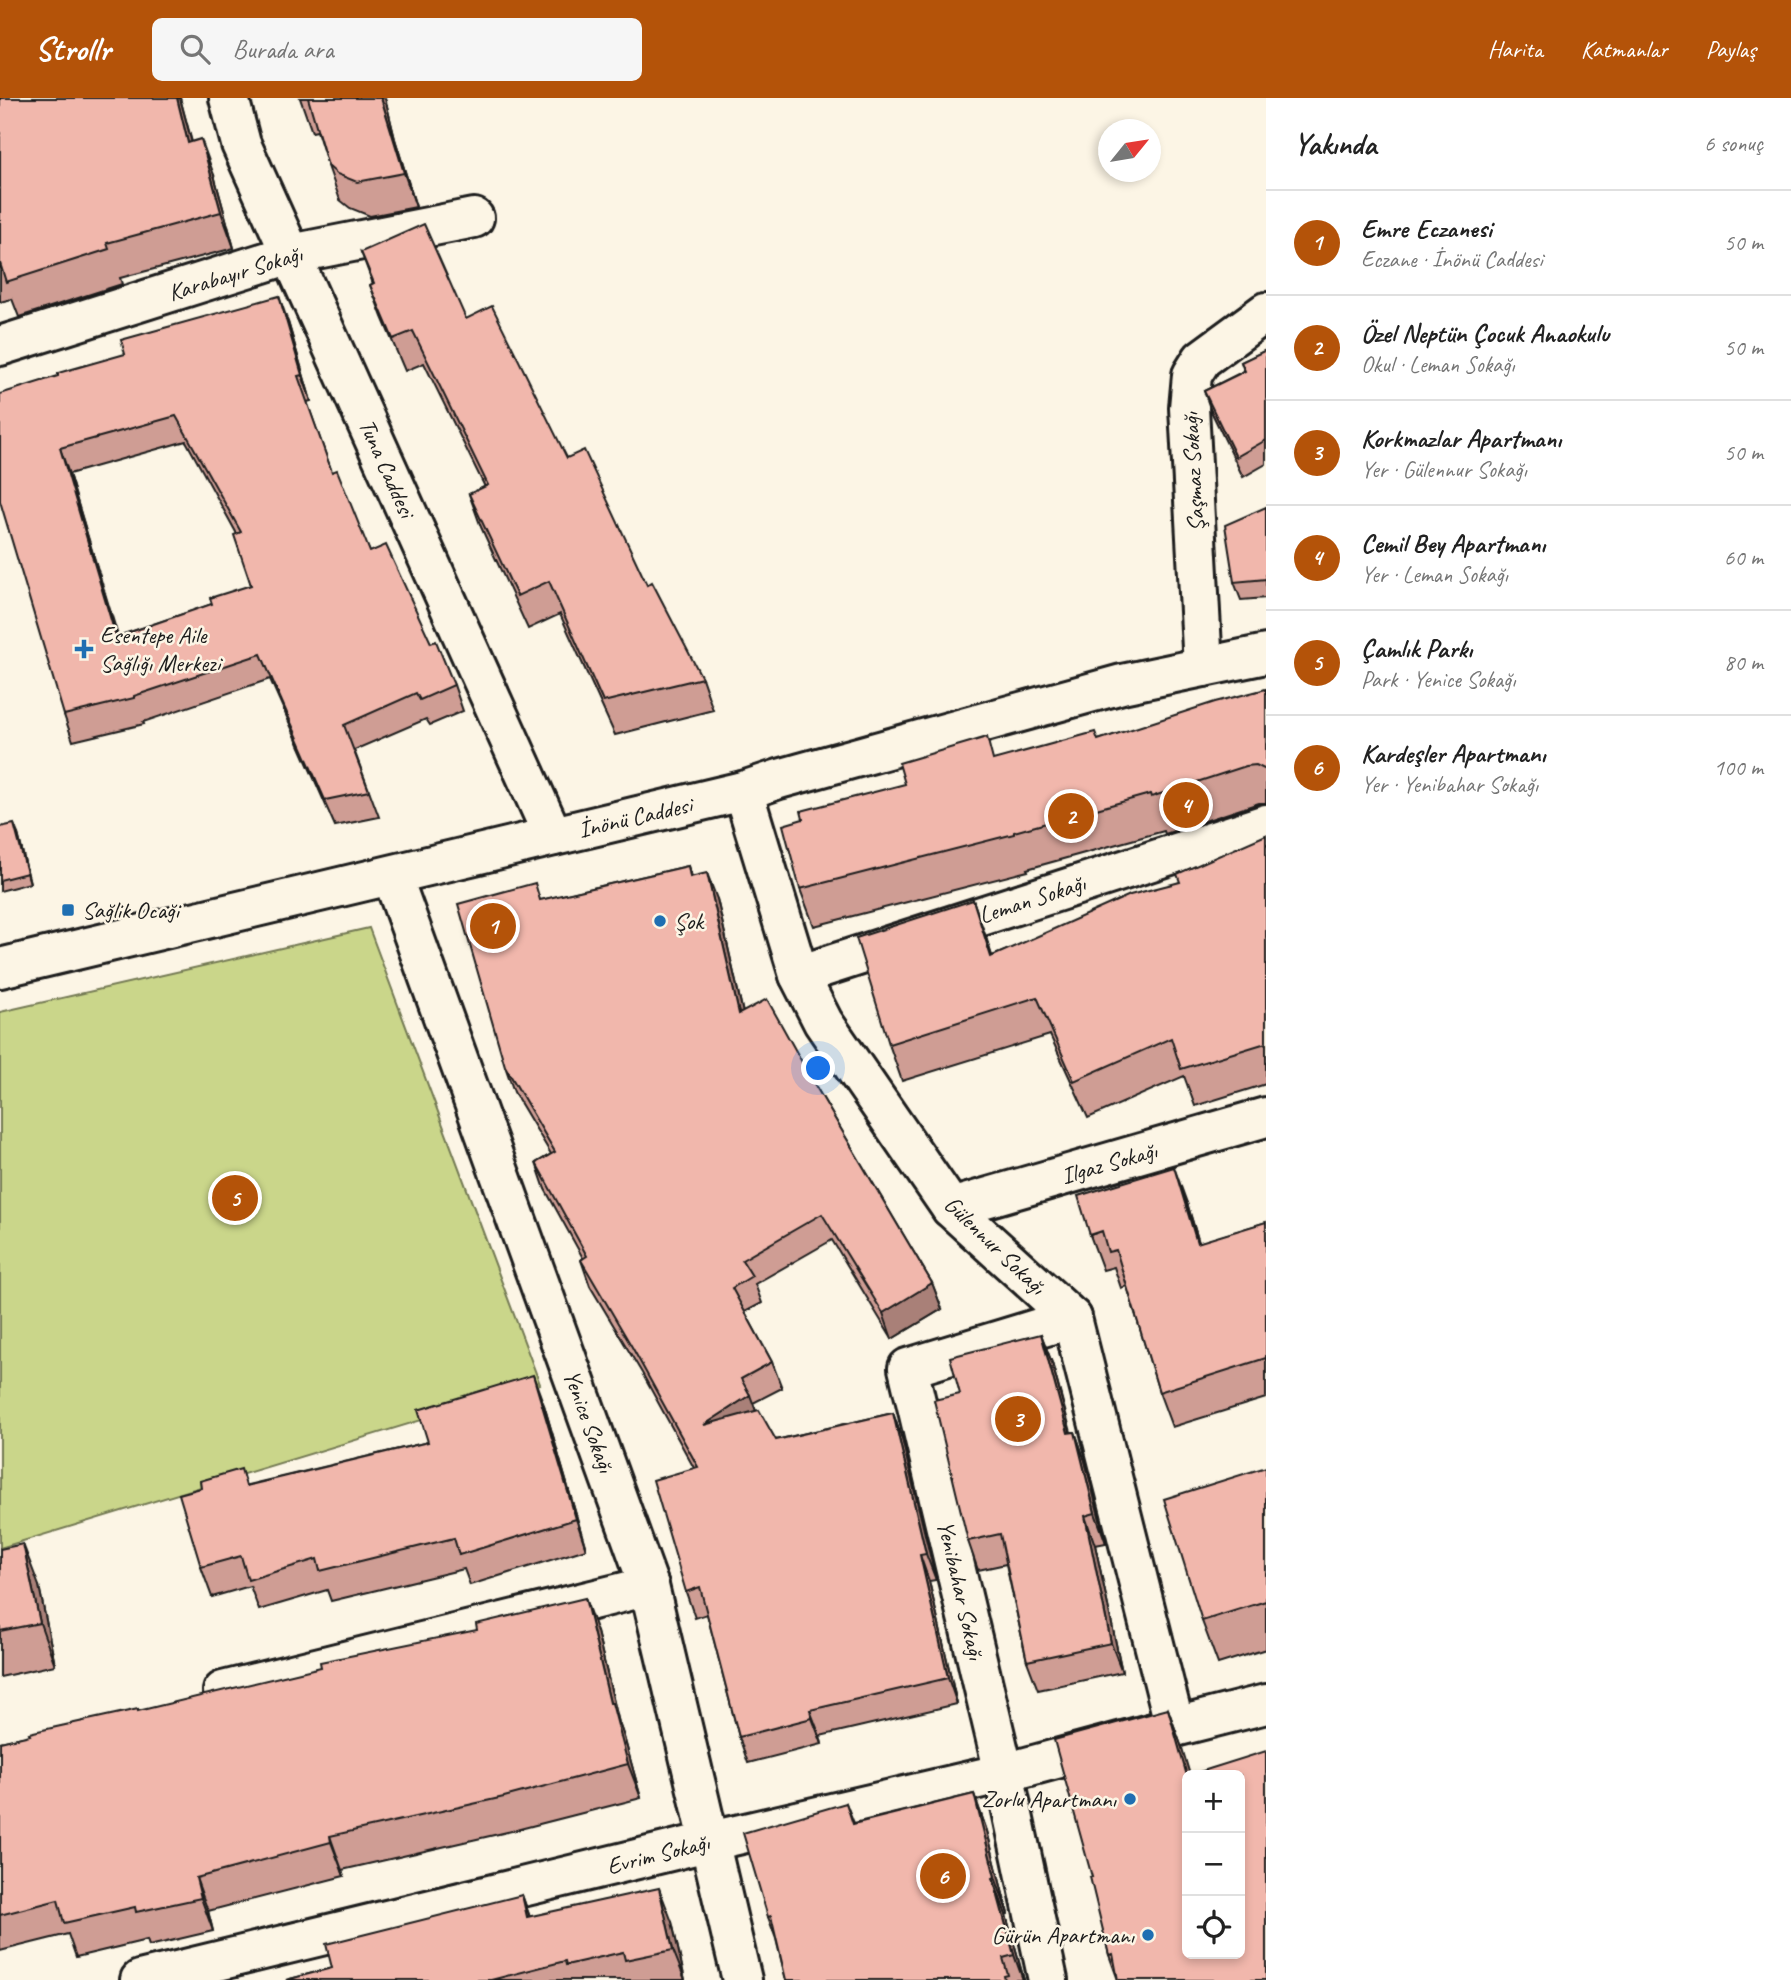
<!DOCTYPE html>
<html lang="tr">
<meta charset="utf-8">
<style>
:root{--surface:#fff;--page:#f6f6f6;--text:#222;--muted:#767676;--line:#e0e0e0;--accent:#b45309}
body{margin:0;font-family:Caveat,sans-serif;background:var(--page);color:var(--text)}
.controls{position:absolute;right:21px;bottom:21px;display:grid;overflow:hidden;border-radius:10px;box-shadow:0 4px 10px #0003}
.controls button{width:63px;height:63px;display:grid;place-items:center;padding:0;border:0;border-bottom:2px solid var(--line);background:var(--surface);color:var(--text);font:35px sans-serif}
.compass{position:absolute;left:1098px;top:21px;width:63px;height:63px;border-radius:50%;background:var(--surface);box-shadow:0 4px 10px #0003;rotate:60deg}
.you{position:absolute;left:819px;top:971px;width:24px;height:24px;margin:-18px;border:5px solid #fff;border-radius:50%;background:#1a73e8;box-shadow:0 0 0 10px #1a73e833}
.badge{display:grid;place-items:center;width:46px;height:46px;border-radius:50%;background:var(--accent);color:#fff;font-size:23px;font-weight:700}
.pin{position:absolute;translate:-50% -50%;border:4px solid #fff;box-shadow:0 2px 7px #0006}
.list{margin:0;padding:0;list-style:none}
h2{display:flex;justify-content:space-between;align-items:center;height:91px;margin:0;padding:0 28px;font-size:30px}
h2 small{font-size:23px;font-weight:400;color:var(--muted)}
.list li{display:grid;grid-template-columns:46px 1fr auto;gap:21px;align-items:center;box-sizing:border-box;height:105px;padding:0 28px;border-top:2px solid var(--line)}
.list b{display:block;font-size:26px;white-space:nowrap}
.list p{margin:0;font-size:23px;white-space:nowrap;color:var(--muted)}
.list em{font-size:23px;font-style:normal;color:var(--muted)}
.icon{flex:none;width:38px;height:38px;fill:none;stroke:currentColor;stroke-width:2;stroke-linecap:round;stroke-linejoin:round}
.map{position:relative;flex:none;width:1266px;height:1882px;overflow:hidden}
header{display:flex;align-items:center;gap:42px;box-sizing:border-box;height:98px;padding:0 35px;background:var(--accent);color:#fff}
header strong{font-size:33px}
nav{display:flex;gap:38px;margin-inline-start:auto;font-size:24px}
.search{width:490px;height:63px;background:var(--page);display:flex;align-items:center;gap:18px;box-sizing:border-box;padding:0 24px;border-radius:10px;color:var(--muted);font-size:26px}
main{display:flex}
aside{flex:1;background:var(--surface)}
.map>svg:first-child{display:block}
.green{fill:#cad68a;stroke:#737953;stroke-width:2}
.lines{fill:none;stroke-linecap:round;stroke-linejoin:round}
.street-casing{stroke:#1c1c1c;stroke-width:44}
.secondary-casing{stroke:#1c1c1c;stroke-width:44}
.street{stroke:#fcf5e5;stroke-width:38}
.secondary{stroke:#fcf5e5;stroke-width:38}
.wall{fill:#cf9d94;stroke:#1c1c1c;stroke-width:2;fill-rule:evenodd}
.shaded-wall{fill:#a98078;stroke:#1c1c1c;stroke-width:2}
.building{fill:#f1b7ac;stroke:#1c1c1c;stroke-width:2;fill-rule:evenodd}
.poi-dot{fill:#1f6fb2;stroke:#fcf5e5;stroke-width:2.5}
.labels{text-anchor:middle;stroke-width:5;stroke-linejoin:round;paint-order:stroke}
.street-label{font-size:24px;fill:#1c1c1c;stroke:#fcf5e5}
.poi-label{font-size:24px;fill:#1c1c1c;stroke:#fcf5e5;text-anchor:start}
</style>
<header>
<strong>Strollr</strong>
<div class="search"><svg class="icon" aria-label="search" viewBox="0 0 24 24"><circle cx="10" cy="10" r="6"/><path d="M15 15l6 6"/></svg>Burada ara</div>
<nav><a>Harita</a><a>Katmanlar</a><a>Paylaş</a></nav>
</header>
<main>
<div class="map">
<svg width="1266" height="1882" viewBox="0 0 1266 1882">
<rect width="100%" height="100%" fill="#fcf5e5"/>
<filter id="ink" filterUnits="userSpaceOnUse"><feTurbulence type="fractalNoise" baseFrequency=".0143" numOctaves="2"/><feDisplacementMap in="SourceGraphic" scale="14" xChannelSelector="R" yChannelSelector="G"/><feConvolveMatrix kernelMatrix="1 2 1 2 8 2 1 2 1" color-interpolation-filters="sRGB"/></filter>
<g filter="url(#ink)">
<path class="green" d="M369 830 540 1286 0 1450V914Z"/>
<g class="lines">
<g class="street-casing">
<g id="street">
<path d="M229 0 241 46 553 738"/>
<path d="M0 248 291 156 474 120"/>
<path d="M1203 569 1189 310 1192 277 1202 261 1266 214"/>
<path d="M743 693 799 877 823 924 951 1110 1072 1220 1175 1629"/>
<path d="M392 778 649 1488 742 1882"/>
<path d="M799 877 1266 726"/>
<path d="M951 1110 1266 1019"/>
<path d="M223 1593 649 1488"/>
<path d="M140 1882 711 1743 1004 1675 1175 1629 1266 1606"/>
<path d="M1048 1882 1004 1675 908 1270 1072 1220"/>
</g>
</g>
<g class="secondary-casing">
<path id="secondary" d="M0 870 743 693 779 681 1122 586 1266 556"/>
</g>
<use href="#street" class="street"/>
<use href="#secondary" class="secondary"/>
</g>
<g class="wall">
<path d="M0 0H180L192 44 214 77 234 150 120 180 122 186 19 219 12 201 0 204Z"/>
<path d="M300 0H385L395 41 416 109 370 118 350 110 340 102 328 68 317 33 312 34Z"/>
<path d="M361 154 466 221 567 360 647 487 702 580 713 612 615 637 560 516 528 531 481 429 469 396 485 389 424 265 405 273 382 219 370 187 373 186Z"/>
<path d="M288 224 311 303 307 304 332 374 370 454 431 545 454 587 463 613 430 627 426 621 354 652 379 719 335 728 270 581 143 624 144 626 73 643 64 617 58 278ZM186 343 237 436 251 487 212 506 118 538 69 376Z"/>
<path d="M1266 252V366L1243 379 1211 313 1204 293 1244 273 1241 264Z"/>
<path d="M1266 409V500L1241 502 1234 484Z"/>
<path d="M1266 591V705H1259L1165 736 1164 733 1027 771 1028 773 814 828 800 791 803 721 995 662 1098 642Z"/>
<path d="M0 729 18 736 30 785 0 793Z"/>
<path d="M1266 737V986L1195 1008 1184 978 1088 1020 1050 937 902 983 889 946 973 802 992 858 1180 784Z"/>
<path d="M688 768 692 778 717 801 743 915 812 982 932 1185 942 1211 892 1241 832 1142 755 1186 762 1205 745 1214 772 1264 782 1290 753 1305 756 1313 776 1342 893 1315 902 1341 936 1482 929 1483 957 1606 820 1638 822 1646 748 1665 739 1639 707 1516 695 1520 686 1494 694 1370 642 1275 590 1188 581 1162 583 1160 545 1091 536 1065 551 1056 514 994 505 968 541 802Z"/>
<path d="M1187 1105 1199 1145 1266 1124V1300L1172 1329 1159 1294 1127 1188 1121 1190 1114 1169 1103 1172 1090 1137Z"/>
<path d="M1041 1236 1052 1265 1071 1334H1075L1085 1363 1106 1445 1095 1447 1122 1574 1038 1592 1027 1563 1006 1466 978 1472 968 1443 960 1296Z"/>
<path d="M544 1307 586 1451 470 1487 464 1471 331 1503 327 1492 259 1512 250 1488 212 1499 201 1469 247 1387 428 1344Z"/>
<path d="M1266 1369V1551L1218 1566 1202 1523Z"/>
<path d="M0 1451 39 1488 55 1567 0 1579Z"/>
<path d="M597 1534 619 1625 624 1639 641 1700 516 1732 342 1772 344 1778 208 1813 213 1833 149 1848 147 1842 76 1859 68 1836 0 1853V1644L139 1613Z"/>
<path d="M1168 1611 1182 1650 1118 1882 1109 1857 1092 1779Z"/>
<path d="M974 1696 987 1733 1008 1816 1006 1817 1024 1882H786L776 1841 768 1819 846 1705 854 1725Z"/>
<path d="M522 1797 530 1819 672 1824 685 1882H286L332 1870Z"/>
</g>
<g class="shaded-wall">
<path d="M177 0H180L201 80 188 45Z"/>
<path d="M381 0H385L395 41 416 109 404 75Z"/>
<path d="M201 41 214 77 234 150 221 114Z"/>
<path d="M279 198 288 224 311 303 302 277Z"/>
<path d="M60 350 69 376 125 564 116 539Z"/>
<path d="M14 726 18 736 30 785 27 775Z"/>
<path d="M707 775 717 801 749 942 739 916Z"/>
<path d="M973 802 986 839 1004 896 991 859Z"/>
<path d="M1174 1069 1187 1105 1210 1181 1197 1145Z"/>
<path d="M932 1185 942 1211 892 1241 883 1215Z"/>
<path d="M1041 1236 1052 1265 1078 1364 1068 1335Z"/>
<path d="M533 1277 544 1307 586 1451 576 1421Z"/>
<path d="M750 1297 760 1324 704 1327Z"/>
<path d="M893 1315 902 1341 936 1482 926 1456Z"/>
<path d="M1075 1334 1085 1363 1106 1445 1095 1415Z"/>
<path d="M1085 1418 1095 1447 1122 1574 1111 1545Z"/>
<path d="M23 1446 39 1488 55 1567 40 1525Z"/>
<path d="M920 1457 929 1483 957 1606 948 1580Z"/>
<path d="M585 1500 597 1534 619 1625 624 1639 641 1700 628 1666 610 1605Z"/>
<path d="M1168 1611 1182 1650 1190 1677H1187V1680Z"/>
<path d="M810 1612 820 1638 822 1646 812 1620Z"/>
<path d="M974 1696 987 1733 1008 1816 995 1779Z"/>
<path d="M330 1738 342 1772 344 1778 331 1744Z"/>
<path d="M196 1780 208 1813 213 1833 201 1800Z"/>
<path d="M993 1780 1006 1817 1024 1882H1023L1014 1857Z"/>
<path d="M659 1790 672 1824 685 1882 673 1852Z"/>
<path d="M522 1797 534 1831 527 1819Z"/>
</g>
<g class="building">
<path d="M0 0H177L188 45 201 41 221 114 107 145 109 151 6 184 0 165Z"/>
<path d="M308 0H381L404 75 357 84 337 76 328 68Z"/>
<path d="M424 126 466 221 492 208 567 360 584 352 647 487 652 484 702 580 603 604 549 483 517 498 469 396 488 387 413 233 393 241 370 187 374 185 361 154Z"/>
<path d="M279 198 302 277 298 278 332 374 337 372 370 454 386 447 431 545 436 543 454 587 420 602 416 595 344 627 369 693 325 702 261 556 134 598V600L64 617 0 403V296L58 278V275L125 256 121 242ZM176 318 241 434 234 437 251 487 210 500 212 506 116 539 60 350Z"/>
<path d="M1266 252V342L1236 359 1204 293 1245 273 1241 264Z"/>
<path d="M1266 409V481L1234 484 1225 427Z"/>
<path d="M1266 591V672L1256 667 1246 668 1151 699 1150 696 1014 734V736L800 791 783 727 803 721 801 713 905 686 899 665 987 639 993 662 1095 634 1098 642 1215 604Z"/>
<path d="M14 726 27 775 0 782V729Z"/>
<path d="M1266 737V945L1181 971 1171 940 1074 983 1037 899 889 946 856 840 973 802 991 859 1130 797 1180 784 1177 776Z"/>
<path d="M688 768 690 779 707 775 739 916 767 901 812 982 932 1185 883 1215 822 1116 742 1162 752 1178 732 1190 772 1264 741 1281 750 1297 704 1327 759 1312 776 1342 893 1315 926 1456 920 1457 948 1580 810 1612 812 1620 739 1639 700 1489 686 1494 653 1382 698 1369 632 1249 581 1162 587 1158 536 1065 555 1054 505 968 458 806 535 785 540 802Z"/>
<path d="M1174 1069 1197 1145 1266 1124V1260L1159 1294 1116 1152 1108 1154 1102 1133 1090 1137 1078 1098Z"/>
<path d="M1041 1236 1068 1335 1075 1334 1095 1415 1085 1418 1111 1545 1027 1563 1000 1436 968 1443 934 1302 960 1296 950 1259Z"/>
<path d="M533 1277 576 1421 459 1457 454 1440 320 1473 317 1461 248 1482 241 1458 201 1469 179 1396 201 1390 200 1383 241 1371 246 1388 428 1344 418 1312Z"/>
<path d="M1266 1369V1503L1202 1523 1164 1401Z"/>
<path d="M23 1446 40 1525 0 1533V1451Z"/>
<path d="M585 1500 610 1605H612L628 1666 504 1699 330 1738 331 1744 196 1780 201 1800 136 1814 135 1809 64 1825 58 1802 0 1817V1644L30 1637 29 1635 138 1611V1613L321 1569 320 1564 477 1532 476 1526Z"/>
<path d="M1168 1611 1187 1678V1856H1240V1677H1190L1266 1653V1882H1118L1113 1856 1109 1857 1090 1779H1092L1054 1642Z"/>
<path d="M974 1696 995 1779 993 1780 1014 1857 1003 1860 1008 1877 1004 1878 1005 1882H786L771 1818 768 1819 743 1735 846 1705 853 1726Z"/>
<path d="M659 1790 673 1852 625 1862 623 1854 566 1867 565 1863 491 1882H286L332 1870 326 1846 522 1797 527 1819Z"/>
</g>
</g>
<g class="poi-dot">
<path d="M80.5 540.5h7v7h7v7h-7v7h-7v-7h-7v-7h7z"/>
<rect x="61" y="805" width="14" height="14" rx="3.5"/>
<circle cx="660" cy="823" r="7"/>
<circle cx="1130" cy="1701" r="7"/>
<circle cx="1148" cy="1837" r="7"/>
</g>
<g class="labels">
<g class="street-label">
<text transform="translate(235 175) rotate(-17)" y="8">Karabayır Sokağı</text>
<text transform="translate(387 370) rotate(66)" y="8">Tuna Caddesi</text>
<text transform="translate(1193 374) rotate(-93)" y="8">Şaşmaz Sokağı</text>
<text transform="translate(635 719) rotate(-13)" y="8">İnönü Caddesi</text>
<text transform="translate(1032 801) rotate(-18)" y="8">Leman Sokağı</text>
<text transform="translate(1109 1065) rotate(-16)" y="8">Ilgaz Sokağı</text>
<text transform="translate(995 1147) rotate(44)" y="8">Gülennur Sokağı</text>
<text transform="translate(589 1323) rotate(70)" y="8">Yenice Sokağı</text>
<text transform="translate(961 1492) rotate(77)" y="8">Yenibahar Sokağı</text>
<text transform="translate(658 1756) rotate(-14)" y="8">Evrim Sokağı</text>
</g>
<g class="poi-label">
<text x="100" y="545">Esentepe Aile<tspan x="100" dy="28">Sağlığı Merkezi</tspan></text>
<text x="82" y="820">Sağlik Ocaği</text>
<text x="674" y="831">Şok</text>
<text x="1116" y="1709" text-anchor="end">Zorlu Apartmanı</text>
<text x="1134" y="1845" text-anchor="end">Gürün Apartmanı</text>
</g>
</g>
</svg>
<div class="controls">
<button>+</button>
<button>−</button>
<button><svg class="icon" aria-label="locate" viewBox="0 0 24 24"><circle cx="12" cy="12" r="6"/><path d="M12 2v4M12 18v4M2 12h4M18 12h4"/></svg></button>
</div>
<svg class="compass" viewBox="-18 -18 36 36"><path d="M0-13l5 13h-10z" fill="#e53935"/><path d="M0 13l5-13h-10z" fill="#767676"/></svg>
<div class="you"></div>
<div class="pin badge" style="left:493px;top:828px">1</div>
<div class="pin badge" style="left:1071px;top:718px">2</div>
<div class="pin badge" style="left:1018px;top:1321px">3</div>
<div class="pin badge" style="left:1186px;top:707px">4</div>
<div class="pin badge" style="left:235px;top:1100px">5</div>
<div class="pin badge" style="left:943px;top:1778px">6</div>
</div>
<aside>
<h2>Yakında<small>6 sonuç</small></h2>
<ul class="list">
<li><span class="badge">1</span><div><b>Emre Eczanesi</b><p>Eczane · İnönü Caddesi</p></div><em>50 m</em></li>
<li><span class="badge">2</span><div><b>Özel Neptün Çocuk Anaokulu</b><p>Okul · Leman Sokağı</p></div><em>50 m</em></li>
<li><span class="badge">3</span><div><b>Korkmazlar Apartmanı</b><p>Yer · Gülennur Sokağı</p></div><em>50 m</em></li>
<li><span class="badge">4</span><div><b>Cemil Bey Apartmanı</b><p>Yer · Leman Sokağı</p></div><em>60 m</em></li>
<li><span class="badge">5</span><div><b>Çamlık Parkı</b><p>Park · Yenice Sokağı</p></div><em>80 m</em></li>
<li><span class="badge">6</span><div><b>Kardeşler Apartmanı</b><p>Yer · Yenibahar Sokağı</p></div><em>100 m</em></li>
</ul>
</aside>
</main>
